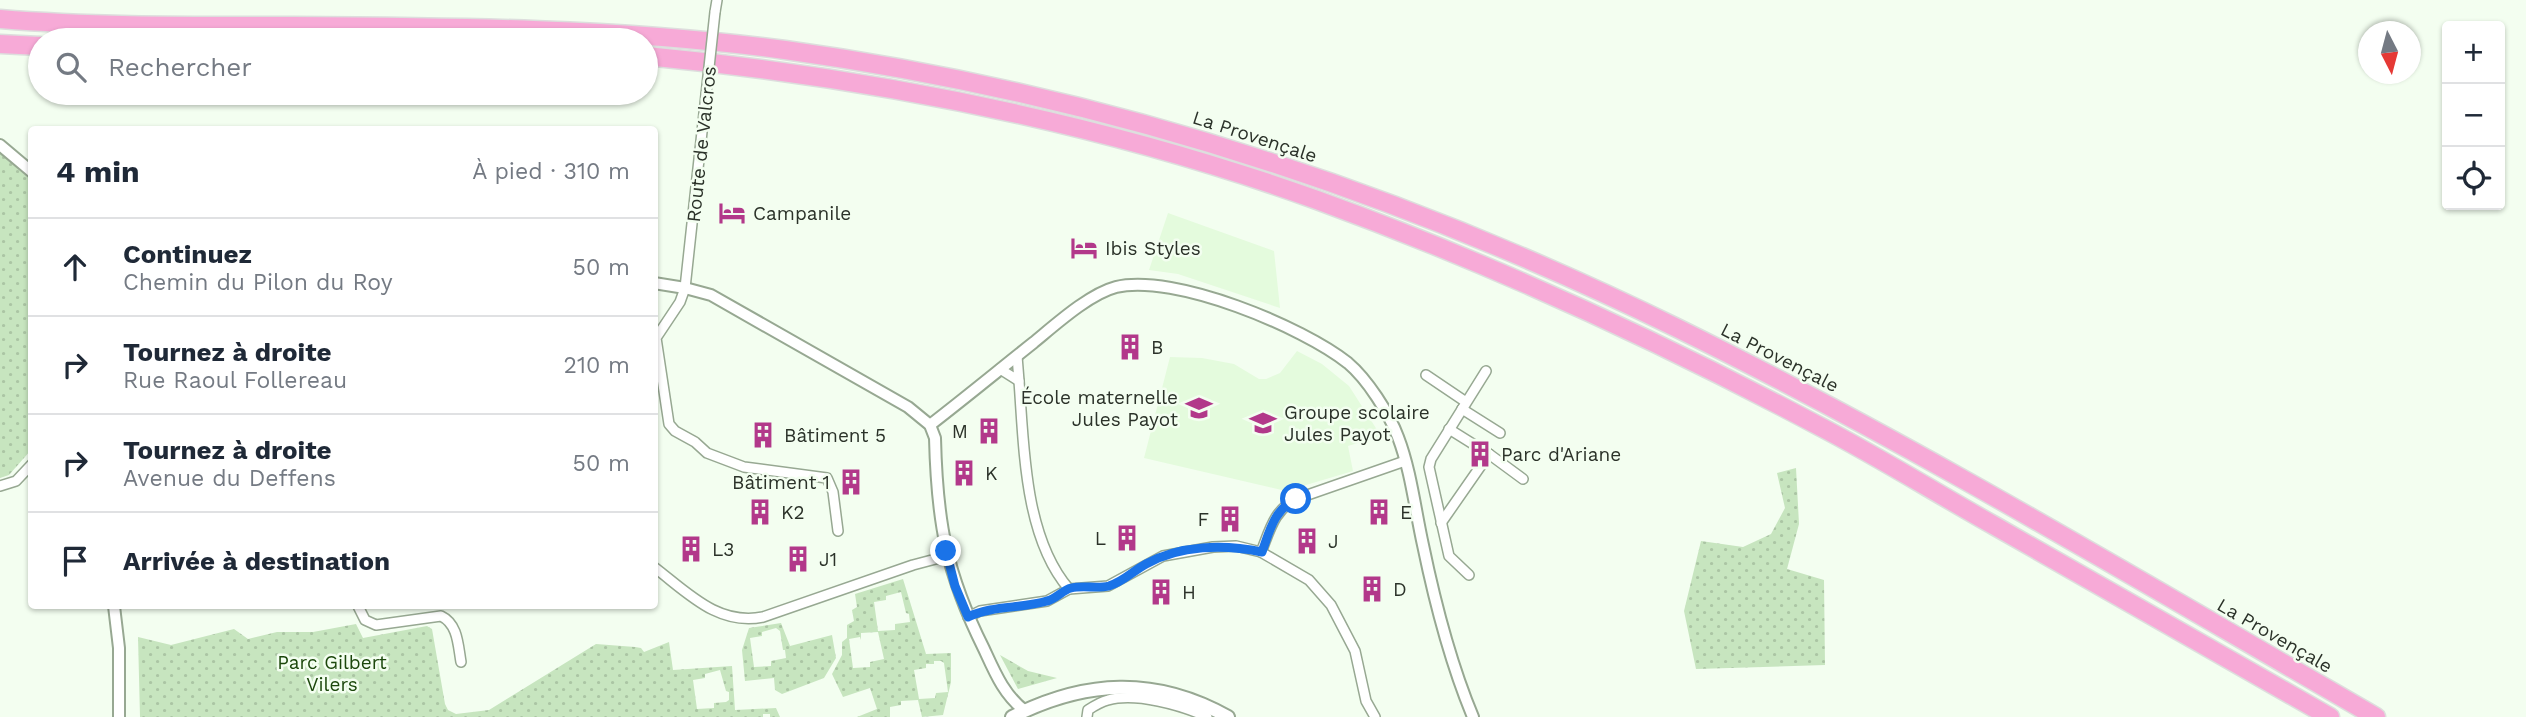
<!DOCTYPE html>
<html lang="fr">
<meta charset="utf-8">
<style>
:root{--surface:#fff;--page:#f2f2f3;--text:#1f2937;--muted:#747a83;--line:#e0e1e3}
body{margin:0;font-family:"Work Sans",sans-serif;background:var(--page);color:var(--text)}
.controls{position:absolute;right:21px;top:21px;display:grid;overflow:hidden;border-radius:7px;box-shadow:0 2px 5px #0004}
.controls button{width:63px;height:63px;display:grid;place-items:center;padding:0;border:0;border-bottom:2px solid var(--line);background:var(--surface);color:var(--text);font:35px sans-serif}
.compass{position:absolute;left:2358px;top:21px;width:63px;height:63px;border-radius:50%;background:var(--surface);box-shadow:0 2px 5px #0004;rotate:174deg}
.stop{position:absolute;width:21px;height:21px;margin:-16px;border:5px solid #1a73e8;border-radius:50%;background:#fff}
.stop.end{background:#1a73e8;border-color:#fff;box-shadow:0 2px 7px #0008}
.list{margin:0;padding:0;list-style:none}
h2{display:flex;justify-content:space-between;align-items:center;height:91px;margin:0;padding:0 28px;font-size:30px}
h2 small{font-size:23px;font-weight:400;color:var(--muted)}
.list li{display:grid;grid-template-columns:46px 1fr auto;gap:21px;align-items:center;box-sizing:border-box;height:98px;padding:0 28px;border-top:2px solid var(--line)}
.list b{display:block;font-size:26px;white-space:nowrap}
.list p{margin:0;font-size:23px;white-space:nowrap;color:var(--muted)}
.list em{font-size:23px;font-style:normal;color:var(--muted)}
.icon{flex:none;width:38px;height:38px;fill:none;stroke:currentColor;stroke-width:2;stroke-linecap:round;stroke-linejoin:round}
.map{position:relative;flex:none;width:2526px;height:717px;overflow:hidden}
.search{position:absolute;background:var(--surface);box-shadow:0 2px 5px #0004;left:28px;top:28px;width:630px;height:77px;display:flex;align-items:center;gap:18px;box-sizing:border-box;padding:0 24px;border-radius:38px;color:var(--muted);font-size:26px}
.panel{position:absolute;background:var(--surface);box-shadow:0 2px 5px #0004;left:28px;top:126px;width:630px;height:483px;border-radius:7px}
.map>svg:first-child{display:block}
.built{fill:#e4fbdd}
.green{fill:url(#green-dots);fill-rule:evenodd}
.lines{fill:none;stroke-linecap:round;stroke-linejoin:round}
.minor-casing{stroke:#97a892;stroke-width:12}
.tertiary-casing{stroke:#97a892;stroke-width:14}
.secondary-casing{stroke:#97a892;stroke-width:16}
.motorway-casing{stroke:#dddedd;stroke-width:21}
.minor{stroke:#fff;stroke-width:9}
.tertiary{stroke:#fff;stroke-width:10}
.secondary{stroke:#fff;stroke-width:12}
.motorway{stroke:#f7aad7;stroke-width:18}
.minor-bridge-casing{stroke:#97a892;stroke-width:12;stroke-linecap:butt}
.minor-bridge{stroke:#fff;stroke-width:9}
.route{stroke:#1a73e8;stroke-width:9}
.labels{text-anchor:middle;stroke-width:5;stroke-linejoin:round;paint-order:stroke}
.street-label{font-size:19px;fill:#2b3229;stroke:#f3fef0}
.poi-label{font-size:19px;fill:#2b3229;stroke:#f3fef0;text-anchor:start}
.park-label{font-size:19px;fill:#1b470b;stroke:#f3fef0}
</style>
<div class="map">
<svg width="2526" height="717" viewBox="0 0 2526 717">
<defs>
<pattern id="green-dots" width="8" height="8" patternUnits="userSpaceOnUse" patternTransform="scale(1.75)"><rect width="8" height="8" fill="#c7e5bf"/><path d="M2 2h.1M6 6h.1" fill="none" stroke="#abc5a4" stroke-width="1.8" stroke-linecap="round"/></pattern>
</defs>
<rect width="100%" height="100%" fill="#f3fef0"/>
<g class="built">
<path d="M1168 213 1274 251 1280 308 1178 274 1149 270Z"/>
<path d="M1297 351 1322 364 1349 386 1381 436 1348 446 1353 471 1286 491 1144 458 1170 357 1202 358 1234 364 1259 379H1266L1280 373Z"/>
</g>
<g class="green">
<path d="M0 153 32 181 31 450 9 475 0 478Z"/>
<path d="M1796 468 1799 524 1787 569 1824 580 1825 665 1696 669 1684 611 1701 541 1743 547 1771 534 1785 508 1777 473Z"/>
<path d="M903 579 926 654 951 653V682L943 715 922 717 918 700 901 701V705L890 707V717H857L877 709 870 688 843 697 832 674 842 655V642L847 638V625L854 621 852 610 857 607 855 594ZM901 592 906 613 909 614 910 622 895 624V630L878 631 874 602 886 600V596ZM878 632 884 659 870 662V667L853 668 849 639 860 637 861 640V633ZM934 661H941L944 663 948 692 936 693 935 698 919 699 914 670 926 668V664H934Z"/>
<path d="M781 623 790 646 832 635 836 658 824 678 782 694 775 690 774 678 745 681 742 650 749 628ZM776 628 780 631 783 650H785L786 658 771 661V666L754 667 750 638 762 636V632Z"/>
<path d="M356 624 363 638 427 626 432 629 445 704 448 710 456 714 489 710 596 644 635 647 641 648 644 652 669 642 673 670 732 666 735 710 776 708 780 717H770V714H763V717H140L138 637 171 645 234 629 248 639 277 632H313ZM720 670 726 691 729 692V700L726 702 714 703V708L697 709 693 680 705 678V674Z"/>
<path d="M1000 655 1028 671 1057 678 1018 689Z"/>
</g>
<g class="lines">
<g class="minor-casing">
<g id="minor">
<path d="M715 12 717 0"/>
<path d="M706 95 685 288 680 302 656 338 669 424 675 431 695 442 707 453 744 467 827 478 833 492 838 531"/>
<path d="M1000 369 1019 381 1017 356"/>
<path d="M1426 375 1466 402"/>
<path d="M1019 381C1024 446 1024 537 1069 589"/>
<path d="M1462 409 1500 433"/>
<path d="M1489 454 1523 479"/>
<path d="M0 486 16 481 32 464"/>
<path d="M1441 523 1489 454 1449 429"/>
<path d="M1261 552C1270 530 1274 510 1296 499L1405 461"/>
<path d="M654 567C688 593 718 626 763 617L913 565 947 556"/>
<path d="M1469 575 1449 556 1429 467 1431 459 1486 371"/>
<path d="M358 606 365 620 376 625 441 616C458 624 458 645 461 662"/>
<path d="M968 617 980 611 1047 601 1069 589 1108 586 1163 556 1213 547 1236 546 1261 552 1309 580 1331 605 1355 651 1366 701 1375 717"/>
<path d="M1087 717 1088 710C1094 706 1100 702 1108 700 1135 692 1182 705 1207 717"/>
</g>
</g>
<g class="tertiary-casing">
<g id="tertiary">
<path d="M0 145 32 172"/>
<path d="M654 283 685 288 711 295 908 407 930 425 935 438C937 522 946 573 984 649 995 673 1004 695 1025 711"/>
<path d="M930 425C965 398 999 370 1033 343 1055 325 1089 294 1116 287 1174 273 1303 327 1348 363 1367 379 1389 413 1398 437 1411 471 1415 509 1423 545 1435 603 1450 662 1473 717"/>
<path d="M114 606 119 648V717"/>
</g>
</g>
<g class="secondary-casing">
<path id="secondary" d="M1012 717C1085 680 1155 676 1228 717"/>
</g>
<g class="motorway-casing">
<g id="motorway">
<path d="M0 19C97 27 194 26 292 26 456 27 622 28 785 50 1096 93 1396 190 1677 328 1917 446 2145 584 2376 717"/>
<path d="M0 44 40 46"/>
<path d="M646 56C875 78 1100 122 1317 200 1490 263 1657 340 1819 426 1879 457 1936 493 1995 526 2106 590 2218 653 2330 717"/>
</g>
</g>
<use href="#minor" class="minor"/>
<use href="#tertiary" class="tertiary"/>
<use href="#secondary" class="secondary"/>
<use href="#motorway" class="motorway"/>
<g class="minor-bridge-casing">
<path id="minor-bridge" d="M706 95 715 12"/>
</g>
<use href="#minor-bridge" class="minor-bridge"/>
</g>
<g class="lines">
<path class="route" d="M946 551 955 586 968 617C993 605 1021 609 1047 601 1056 599 1063 590 1071 588 1083 585 1097 589 1109 586 1123 582 1133 571 1146 564 1180 545 1224 544 1262 552 1270 530 1274 510 1296 499"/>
</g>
<defs>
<g id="hotel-bare" transform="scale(2.1)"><path d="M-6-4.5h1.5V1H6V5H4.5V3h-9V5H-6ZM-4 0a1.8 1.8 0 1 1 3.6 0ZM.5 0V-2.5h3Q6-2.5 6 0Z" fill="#b2388a" stroke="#f3fef0" stroke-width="2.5" paint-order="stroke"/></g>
<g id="building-bare" transform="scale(2.1)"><path d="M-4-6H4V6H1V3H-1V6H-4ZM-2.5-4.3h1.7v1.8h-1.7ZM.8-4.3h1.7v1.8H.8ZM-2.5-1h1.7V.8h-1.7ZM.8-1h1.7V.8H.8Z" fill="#b2388a" stroke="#f3fef0" stroke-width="2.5" paint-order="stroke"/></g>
<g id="school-bare" transform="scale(2.1)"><path d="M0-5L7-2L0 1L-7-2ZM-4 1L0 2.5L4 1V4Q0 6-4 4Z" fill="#b2388a" stroke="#f3fef0" stroke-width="2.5" paint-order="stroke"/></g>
</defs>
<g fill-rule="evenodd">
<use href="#hotel-bare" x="732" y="213"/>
<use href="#hotel-bare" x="1084" y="248"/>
<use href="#building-bare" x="1130" y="347"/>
<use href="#school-bare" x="1199" y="408"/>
<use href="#school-bare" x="1263" y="423"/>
<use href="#building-bare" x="989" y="431"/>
<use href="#building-bare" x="763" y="435"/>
<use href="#building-bare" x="1480" y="454"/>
<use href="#building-bare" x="964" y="473"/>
<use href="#building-bare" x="851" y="482"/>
<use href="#building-bare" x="760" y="512"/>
<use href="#building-bare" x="1379" y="512"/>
<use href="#building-bare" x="1230" y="519"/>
<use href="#building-bare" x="1127" y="538"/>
<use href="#building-bare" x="1307" y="541"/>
<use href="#building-bare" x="691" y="549"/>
<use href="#building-bare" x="798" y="559"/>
<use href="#building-bare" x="1372" y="589"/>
<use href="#building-bare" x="1161" y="592"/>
</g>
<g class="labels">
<g class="street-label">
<text transform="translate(1255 136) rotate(18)" y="7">La Provençale</text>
<text transform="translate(701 144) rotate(-84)" y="7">Route de Valcros</text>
<text transform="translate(1780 357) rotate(27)" y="7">La Provençale</text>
<text transform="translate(2275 635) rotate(30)" y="7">La Provençale</text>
</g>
<g class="poi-label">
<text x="753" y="220">Campanile</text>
<text x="1105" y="255">Ibis Styles</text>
<text x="1151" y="354">B</text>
<text x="1178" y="404" text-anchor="end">École maternelle<tspan x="1178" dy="22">Jules Payot</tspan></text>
<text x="1284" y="419">Groupe scolaire<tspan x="1284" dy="22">Jules Payot</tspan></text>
<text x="968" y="438" text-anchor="end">M</text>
<text x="784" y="442">Bâtiment 5</text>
<text x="1501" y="461">Parc d'Ariane</text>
<text x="985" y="480">K</text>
<text x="830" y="489" text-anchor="end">Bâtiment 1</text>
<text x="781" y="519">K2</text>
<text x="1400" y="519">E</text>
<text x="1209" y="526" text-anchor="end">F</text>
<text x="1106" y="545" text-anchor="end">L</text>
<text x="1328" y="548">J</text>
<text x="712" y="556">L3</text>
<text x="819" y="566">J1</text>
<text x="1393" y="596">D</text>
<text x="1182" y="599">H</text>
</g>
<g class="park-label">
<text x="332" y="669">Parc Gilbert<tspan x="332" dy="22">Vilers</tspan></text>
</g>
</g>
</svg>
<div class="controls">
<button>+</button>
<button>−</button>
<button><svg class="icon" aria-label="locate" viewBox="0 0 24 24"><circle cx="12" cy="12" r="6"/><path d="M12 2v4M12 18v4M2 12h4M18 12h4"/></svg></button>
</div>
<svg class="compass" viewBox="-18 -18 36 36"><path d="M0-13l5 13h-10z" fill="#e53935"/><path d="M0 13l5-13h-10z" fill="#747a83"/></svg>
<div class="stop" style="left:1296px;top:499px"></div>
<div class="stop end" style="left:946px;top:551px"></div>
<div class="search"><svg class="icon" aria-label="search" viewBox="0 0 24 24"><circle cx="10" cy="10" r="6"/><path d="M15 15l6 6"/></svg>Rechercher</div>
<section class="panel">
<h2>4 min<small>À pied · 310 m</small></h2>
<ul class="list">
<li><svg class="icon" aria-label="ahead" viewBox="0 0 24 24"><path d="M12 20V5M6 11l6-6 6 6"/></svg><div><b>Continuez</b><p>Chemin du Pilon du Roy</p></div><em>50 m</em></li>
<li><svg class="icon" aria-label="right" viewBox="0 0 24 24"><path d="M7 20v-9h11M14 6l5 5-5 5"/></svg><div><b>Tournez à droite</b><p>Rue Raoul Follereau</p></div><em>210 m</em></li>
<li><svg class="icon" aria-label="right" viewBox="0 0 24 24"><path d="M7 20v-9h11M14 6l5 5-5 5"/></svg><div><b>Tournez à droite</b><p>Avenue du Deffens</p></div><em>50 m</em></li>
<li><svg class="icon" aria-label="arrive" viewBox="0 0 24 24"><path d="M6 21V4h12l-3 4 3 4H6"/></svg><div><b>Arrivée à destination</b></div></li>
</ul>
</section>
</div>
